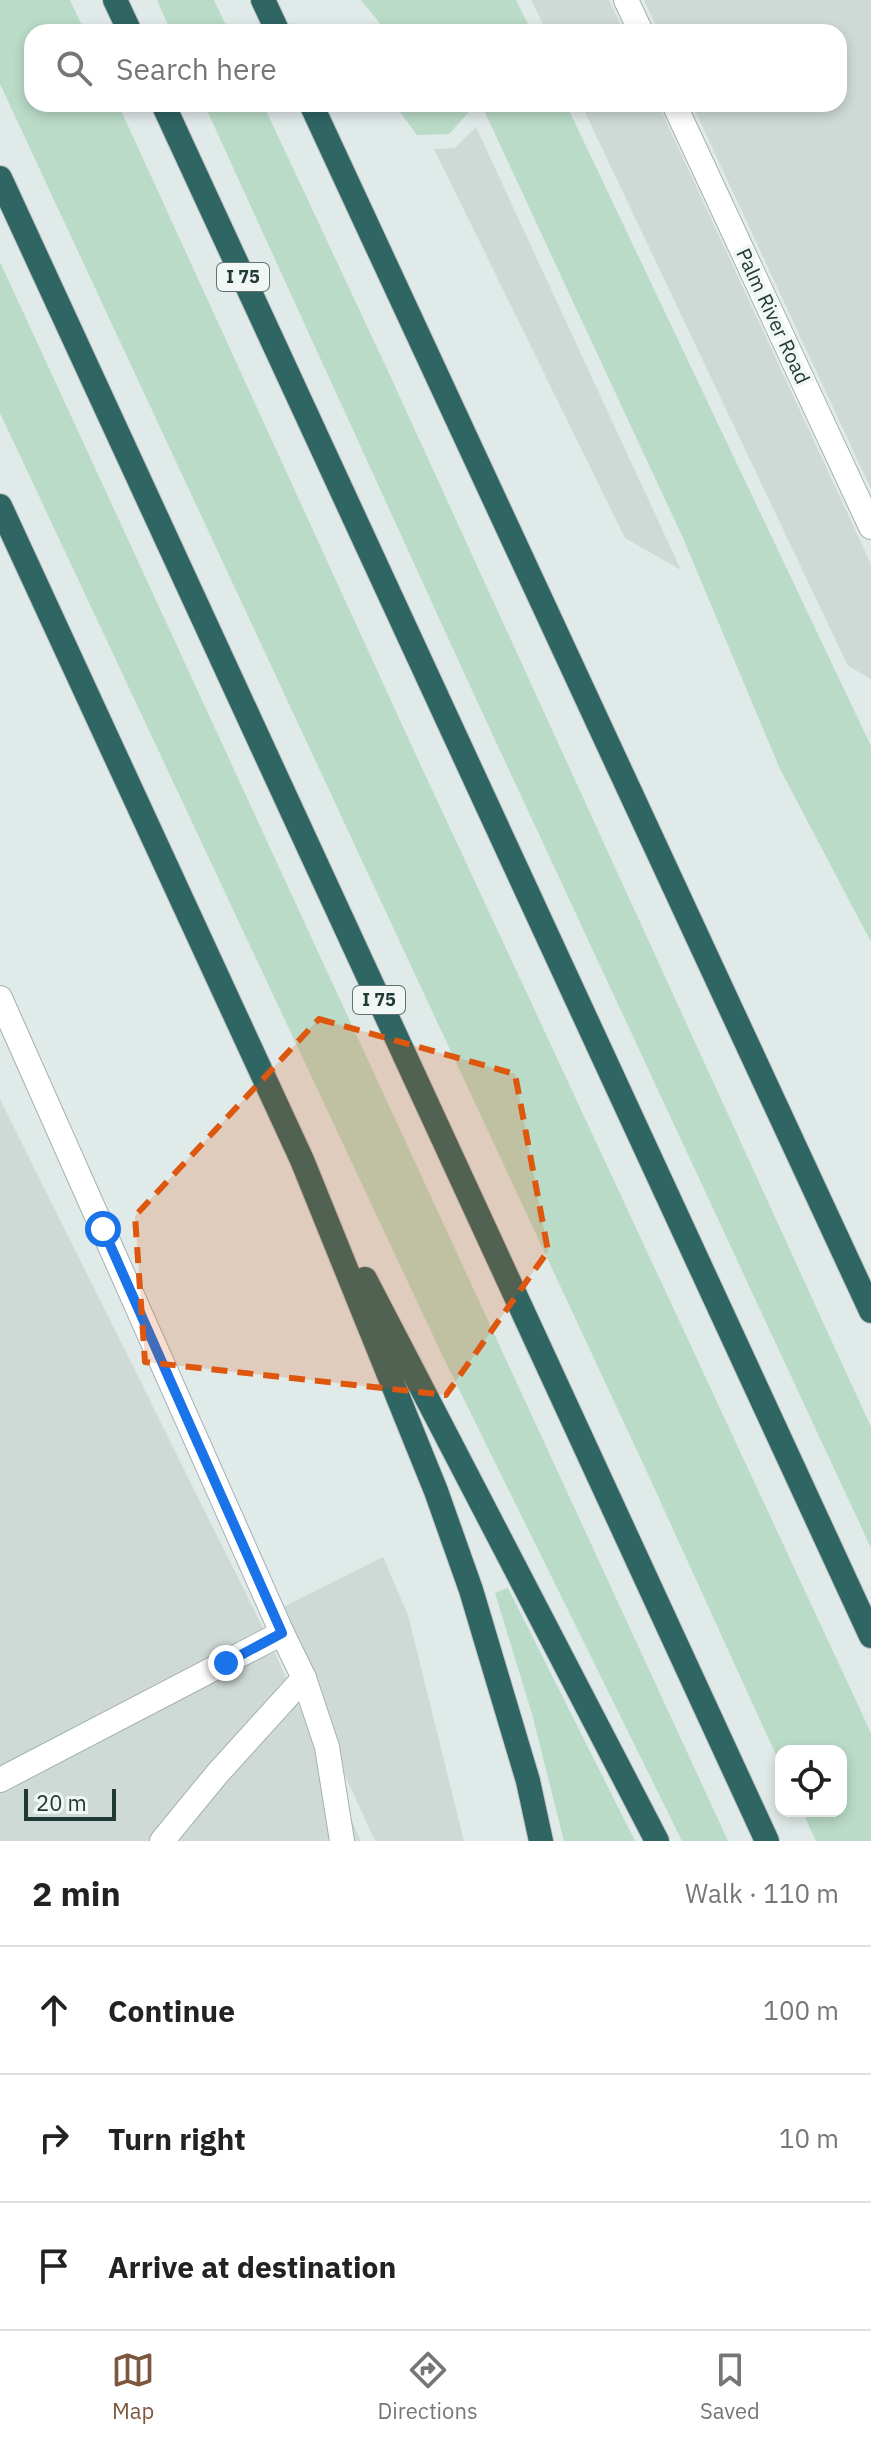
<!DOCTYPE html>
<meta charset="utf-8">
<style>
:root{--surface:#fff;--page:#f6f6f6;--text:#222;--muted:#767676;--line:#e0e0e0;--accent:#7c573d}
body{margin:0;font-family:"IBM Plex Sans",sans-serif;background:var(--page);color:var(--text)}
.controls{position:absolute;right:24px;bottom:24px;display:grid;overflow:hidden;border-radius:16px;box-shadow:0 4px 12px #0003}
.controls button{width:72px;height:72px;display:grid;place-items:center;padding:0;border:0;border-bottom:2px solid var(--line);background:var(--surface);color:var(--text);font:40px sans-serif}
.scale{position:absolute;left:24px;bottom:20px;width:92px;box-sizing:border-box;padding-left:8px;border:4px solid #223a37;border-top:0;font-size:22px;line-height:28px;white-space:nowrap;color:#223a37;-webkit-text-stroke:6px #f0f7f5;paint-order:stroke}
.stop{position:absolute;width:24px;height:24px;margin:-18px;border:6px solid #1a73e8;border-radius:50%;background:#fff}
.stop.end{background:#1a73e8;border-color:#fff;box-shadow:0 2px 8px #0008}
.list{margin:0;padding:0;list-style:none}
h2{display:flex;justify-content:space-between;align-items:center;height:104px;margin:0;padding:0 32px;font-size:34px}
h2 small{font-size:26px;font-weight:400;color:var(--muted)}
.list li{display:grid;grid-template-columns:52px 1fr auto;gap:24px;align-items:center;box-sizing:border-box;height:128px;padding:0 32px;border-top:2px solid var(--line)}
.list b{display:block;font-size:30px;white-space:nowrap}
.list em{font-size:26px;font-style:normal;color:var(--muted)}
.icon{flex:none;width:44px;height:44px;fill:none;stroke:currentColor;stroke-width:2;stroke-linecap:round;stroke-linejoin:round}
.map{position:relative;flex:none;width:871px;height:1841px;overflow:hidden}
.search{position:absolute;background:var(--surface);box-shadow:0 4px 12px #0003;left:24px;right:24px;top:24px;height:88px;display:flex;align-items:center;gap:20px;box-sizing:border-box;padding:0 28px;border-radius:24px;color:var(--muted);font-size:30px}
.sheet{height:488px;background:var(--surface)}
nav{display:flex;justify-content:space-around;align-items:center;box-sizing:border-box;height:112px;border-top:2px solid var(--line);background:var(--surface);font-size:22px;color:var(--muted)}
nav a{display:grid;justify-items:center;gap:4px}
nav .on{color:var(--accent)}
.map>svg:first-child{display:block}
.built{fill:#cfdad7}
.green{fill:#badbc8}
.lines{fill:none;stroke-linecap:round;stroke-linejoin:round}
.minor-casing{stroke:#a3b2af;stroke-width:26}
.highway-casing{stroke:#bdc4c3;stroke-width:26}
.minor{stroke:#fff;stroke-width:24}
.highway{stroke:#2f6563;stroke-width:24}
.route{stroke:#1a73e8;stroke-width:10}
.marked{fill:#de570e;fill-opacity:0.2;stroke:#de570e;stroke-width:6;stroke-dasharray:16 10;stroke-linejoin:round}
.labels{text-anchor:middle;stroke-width:8;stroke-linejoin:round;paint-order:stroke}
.shield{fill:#f0f7f5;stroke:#607370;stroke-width:2}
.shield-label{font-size:18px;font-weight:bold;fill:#223a37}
.street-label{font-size:20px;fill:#223a37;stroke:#f0f7f5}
</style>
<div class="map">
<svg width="871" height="1841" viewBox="0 0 871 1841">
<rect width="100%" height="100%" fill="#e0eae8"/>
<g class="built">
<path d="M531 0H609L624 32H547Z"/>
<path d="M644 0H871V489L692 104H839V32H659Z"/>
<path d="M581 104H658L871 564V679L848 666Z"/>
<path d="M476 127 681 570 625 538 434 149 455 148Z"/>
<path d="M0 1099 269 1640 361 1841H0Z"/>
<path d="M383 1557 408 1615 464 1841H375L271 1613Z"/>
</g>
<g class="green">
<path d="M0 0H70L85 32H32V104H118L409 740 871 1733V1841H816L802 1811H841V1751H781V1766L646 1470 0 84Z"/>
<path d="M157 0H214L229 32H171Z"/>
<path d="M361 0H516L532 32H387Z"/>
<path d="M204 104H263L387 369 871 1427V1548L476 699Z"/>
<path d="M394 104H476L449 134 417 135Z"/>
<path d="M481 104H566L871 746V942L780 769 683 538Z"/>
<path d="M0 262 728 1841H682L444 1359 0 413Z"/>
<path d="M508 1588 635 1841H564L532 1714 495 1593Z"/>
</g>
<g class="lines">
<g class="minor-casing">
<g id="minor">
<path d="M626 0 641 32"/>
<path d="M674 104 871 527"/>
<path d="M0 998 282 1633"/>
<path d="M0 1780 282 1633 304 1678 327 1747 342 1841"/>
<path d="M162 1841 217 1774 304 1678"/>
</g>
</g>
<g class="highway-casing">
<g id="highway">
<path d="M115 0 130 32"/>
<path d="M263 0 278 32"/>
<path d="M163 104 871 1636"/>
<path d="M311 104 871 1311"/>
<path d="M0 178 767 1841"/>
<path d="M0 506 302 1160 436 1491 471 1590 528 1781 541 1841"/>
<path d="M365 1279 657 1841"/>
</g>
</g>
<use href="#minor" class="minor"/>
<use href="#highway" class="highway"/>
</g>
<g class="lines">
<path class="route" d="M103 1229 282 1633 226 1663"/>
</g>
<path class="marked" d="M319 1019 515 1074 548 1251 446 1395 145 1362 135 1216Z"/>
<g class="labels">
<g class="shield">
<rect x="217" y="263" width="52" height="28" rx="6"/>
<rect x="353" y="986" width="52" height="28" rx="6"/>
</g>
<g class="shield-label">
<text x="243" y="283">I 75</text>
<text x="379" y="1006">I 75</text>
</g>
<g class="street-label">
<text transform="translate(773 316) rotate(65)" y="7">Palm River Road</text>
</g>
</g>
</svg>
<div class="controls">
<button><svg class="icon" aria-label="locate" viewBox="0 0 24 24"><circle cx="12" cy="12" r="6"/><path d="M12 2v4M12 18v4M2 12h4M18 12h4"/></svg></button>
</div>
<div class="scale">20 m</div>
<div class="stop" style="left:103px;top:1229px"></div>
<div class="stop end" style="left:226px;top:1663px"></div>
<div class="search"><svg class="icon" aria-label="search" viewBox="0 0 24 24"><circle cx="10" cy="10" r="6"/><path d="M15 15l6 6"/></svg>Search here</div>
</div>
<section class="sheet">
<h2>2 min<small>Walk · 110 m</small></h2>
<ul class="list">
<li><svg class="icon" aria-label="ahead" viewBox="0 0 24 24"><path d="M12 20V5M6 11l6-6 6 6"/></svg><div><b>Continue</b></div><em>100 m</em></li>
<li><svg class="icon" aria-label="right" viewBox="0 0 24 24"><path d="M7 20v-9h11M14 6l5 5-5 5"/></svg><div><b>Turn right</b></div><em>10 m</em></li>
<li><svg class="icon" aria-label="arrive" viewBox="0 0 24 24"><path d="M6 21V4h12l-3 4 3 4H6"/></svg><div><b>Arrive at destination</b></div></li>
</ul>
</section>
<nav>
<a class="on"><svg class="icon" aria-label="map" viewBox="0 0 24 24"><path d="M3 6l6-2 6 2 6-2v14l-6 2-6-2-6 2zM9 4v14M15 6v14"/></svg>Map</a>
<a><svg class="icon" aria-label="directions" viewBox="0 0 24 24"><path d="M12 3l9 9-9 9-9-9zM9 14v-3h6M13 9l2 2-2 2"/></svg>Directions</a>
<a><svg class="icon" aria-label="saved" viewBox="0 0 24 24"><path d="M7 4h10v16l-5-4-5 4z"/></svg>Saved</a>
</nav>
